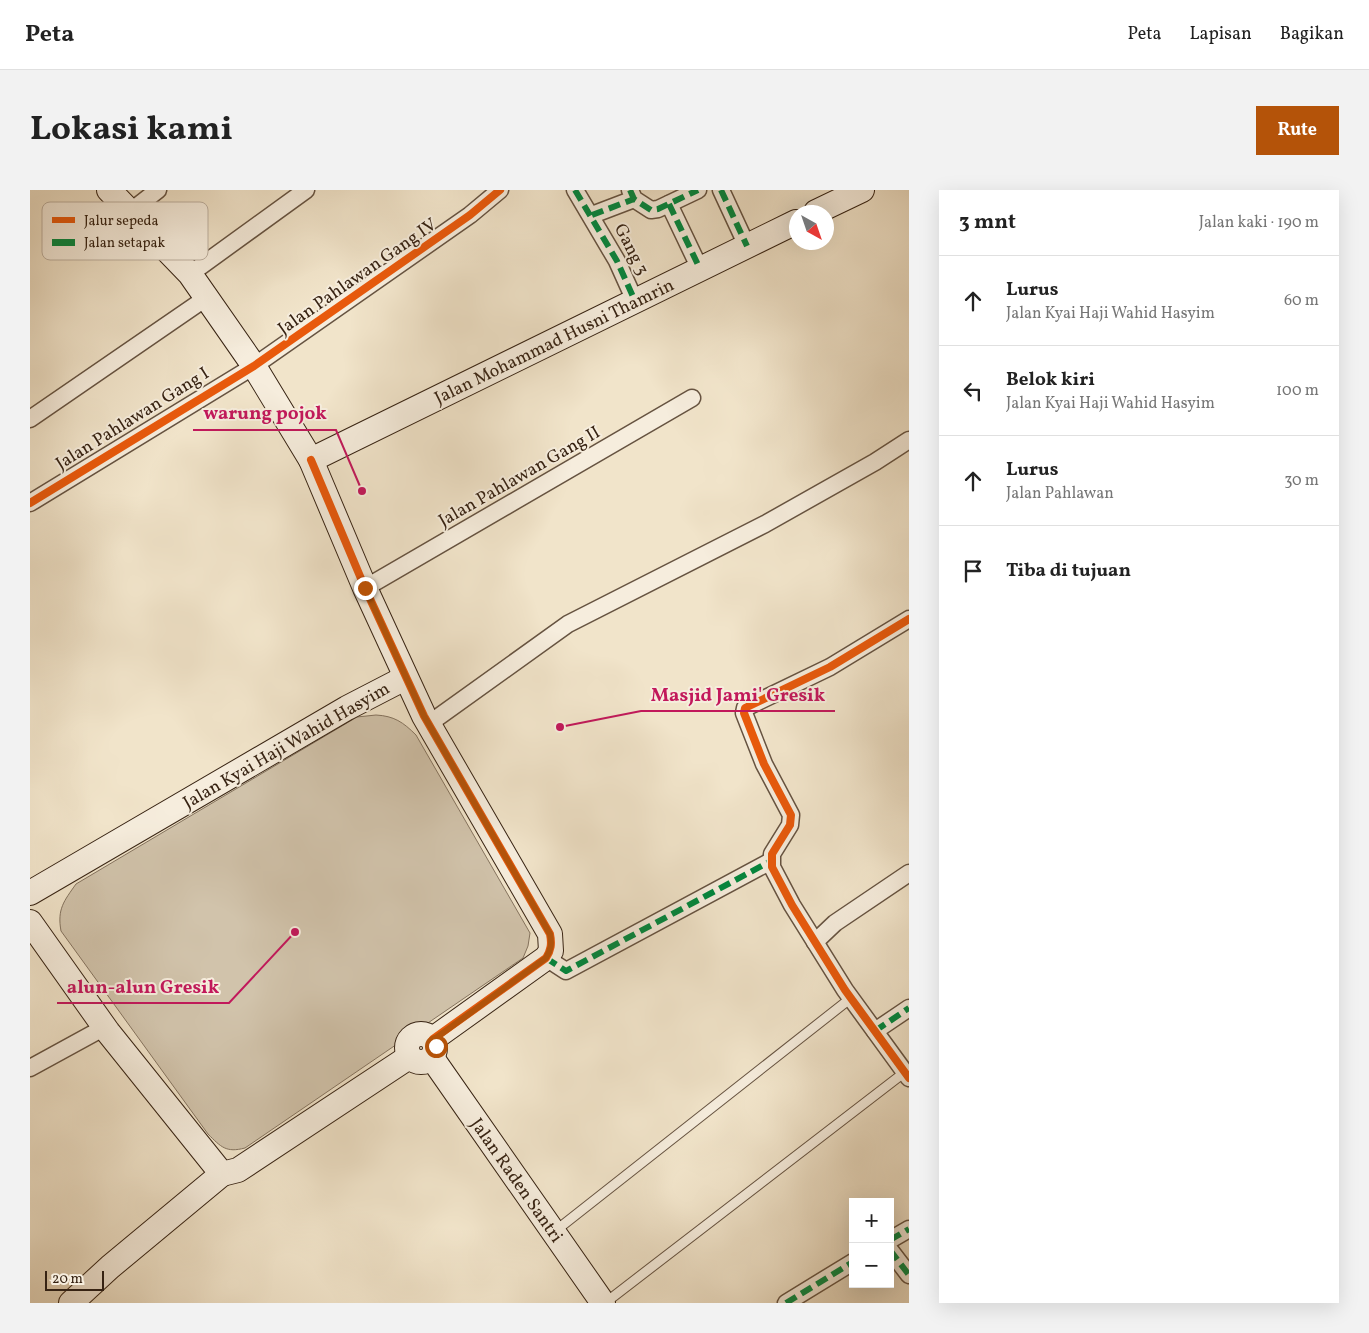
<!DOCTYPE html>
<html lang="id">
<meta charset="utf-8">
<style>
:root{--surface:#fff;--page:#f2f2f2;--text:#222;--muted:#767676;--line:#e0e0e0;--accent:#b45309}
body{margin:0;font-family:Vollkorn,serif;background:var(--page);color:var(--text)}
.controls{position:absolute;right:15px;bottom:15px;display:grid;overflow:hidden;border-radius:0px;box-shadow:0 5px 20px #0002}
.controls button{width:45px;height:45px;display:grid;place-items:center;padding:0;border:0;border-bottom:1px solid var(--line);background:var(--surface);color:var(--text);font:25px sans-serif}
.compass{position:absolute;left:759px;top:15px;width:45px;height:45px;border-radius:50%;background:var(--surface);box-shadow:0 5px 20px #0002;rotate:140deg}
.scale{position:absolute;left:15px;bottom:12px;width:59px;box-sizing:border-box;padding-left:5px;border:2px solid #372313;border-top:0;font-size:14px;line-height:18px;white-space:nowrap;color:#372313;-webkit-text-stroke:4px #f6eddd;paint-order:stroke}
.stop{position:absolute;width:15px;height:15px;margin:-11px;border:4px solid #b45309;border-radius:50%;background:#fff}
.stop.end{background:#b45309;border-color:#fff;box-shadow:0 1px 5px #0008}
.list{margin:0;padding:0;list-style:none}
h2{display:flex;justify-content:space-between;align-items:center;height:65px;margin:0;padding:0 20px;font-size:21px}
h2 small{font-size:16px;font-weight:400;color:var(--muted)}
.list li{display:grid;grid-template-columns:32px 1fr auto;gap:15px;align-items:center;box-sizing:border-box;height:90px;padding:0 20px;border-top:1px solid var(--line)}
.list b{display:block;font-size:19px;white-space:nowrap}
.list p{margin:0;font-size:16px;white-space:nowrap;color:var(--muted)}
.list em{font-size:16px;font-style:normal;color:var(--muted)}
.icon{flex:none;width:28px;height:28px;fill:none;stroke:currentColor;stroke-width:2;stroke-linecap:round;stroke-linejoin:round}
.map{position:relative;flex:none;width:879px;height:1113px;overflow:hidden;border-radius:0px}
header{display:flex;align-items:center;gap:30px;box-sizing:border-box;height:70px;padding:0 25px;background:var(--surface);border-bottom:1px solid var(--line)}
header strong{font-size:24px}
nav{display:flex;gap:28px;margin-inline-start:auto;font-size:18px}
.intro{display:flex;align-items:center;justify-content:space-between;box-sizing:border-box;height:120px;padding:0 30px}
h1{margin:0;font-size:35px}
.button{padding:12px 22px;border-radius:0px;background:var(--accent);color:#fff;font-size:18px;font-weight:700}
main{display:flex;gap:30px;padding:0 30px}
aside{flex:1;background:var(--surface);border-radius:0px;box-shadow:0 5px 20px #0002}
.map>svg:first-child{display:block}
.green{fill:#d1c3ab;stroke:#84735f}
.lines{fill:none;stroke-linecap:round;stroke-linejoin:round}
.lane-casing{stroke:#665341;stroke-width:11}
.street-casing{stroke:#665341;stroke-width:19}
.secondary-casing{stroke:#372313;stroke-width:26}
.lane{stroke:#f6eddd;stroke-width:9}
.street{stroke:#f6eddd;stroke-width:16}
.secondary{stroke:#f6eddd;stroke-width:24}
.quiet{stroke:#00873e;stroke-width:6;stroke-dasharray:12 6;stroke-linecap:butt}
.cycleway-casing{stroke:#f6eddd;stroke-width:11}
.cycleway{stroke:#e8590c;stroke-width:8}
.route{stroke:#b45309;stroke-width:6}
.labels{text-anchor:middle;stroke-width:4;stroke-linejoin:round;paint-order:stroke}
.street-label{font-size:18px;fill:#372313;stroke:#f6eddd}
.key{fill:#f6eddd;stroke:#bdb0a0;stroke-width:1}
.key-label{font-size:14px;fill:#372313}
.leader{fill:none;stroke:#c2185b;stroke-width:2}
.callout-dot{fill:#c2185b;stroke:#f6eddd;stroke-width:2}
.callout-label{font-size:19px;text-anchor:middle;font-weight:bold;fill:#c2185b;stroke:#f6eddd;stroke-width:4;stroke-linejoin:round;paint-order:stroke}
</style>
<header>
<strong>Peta</strong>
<nav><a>Peta</a><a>Lapisan</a><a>Bagikan</a></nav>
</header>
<div class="intro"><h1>Lokasi kami</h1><a class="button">Rute</a></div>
<main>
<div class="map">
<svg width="879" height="1113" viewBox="0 0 879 1113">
<rect width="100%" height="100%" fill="#f1e4ca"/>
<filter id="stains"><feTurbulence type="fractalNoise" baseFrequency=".004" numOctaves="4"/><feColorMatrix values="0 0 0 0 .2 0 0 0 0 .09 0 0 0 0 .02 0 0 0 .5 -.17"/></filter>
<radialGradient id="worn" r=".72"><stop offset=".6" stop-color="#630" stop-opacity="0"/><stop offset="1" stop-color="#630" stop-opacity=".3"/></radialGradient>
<path class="green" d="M346 525C364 526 373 532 386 545L500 743 498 756 493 768 215 958C196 963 191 957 178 944L31 741C27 719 34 711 46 694L327 527Z"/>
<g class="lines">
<g class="lane-casing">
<g id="lane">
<path d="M524 1042 821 808"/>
<path d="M575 1113 875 882"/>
</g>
</g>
<g class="street-casing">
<g id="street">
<path d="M545 0 587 71 605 111"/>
<path d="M600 0 604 9 621 20 628 19 668 0"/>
<path d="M691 0 717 56"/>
<path d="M639 14 670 79"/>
<path d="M101 21 128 0"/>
<path d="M562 25 604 9"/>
<path d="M160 84 276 0"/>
<path d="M0 229 176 108"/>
<path d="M0 313 224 176 440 25 470 0"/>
<path d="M335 398 662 208"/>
<path d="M879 429 800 477 715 518 714 523 734 574 761 625 760 635 742 664V677L762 715 815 800 879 888"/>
<path d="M400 533 538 434 735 334 845 272 879 250"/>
<path d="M785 752 805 733 879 683"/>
<path d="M516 768 536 781 741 671"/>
<path d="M845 841 879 818"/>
<path d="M0 878 75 837"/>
<path d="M860 1050 879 1039"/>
<path d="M860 1060 879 1085"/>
<path d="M756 1113 823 1072"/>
</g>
</g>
<g class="secondary-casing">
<g id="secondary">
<path d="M79 0 160 84 224 176 281 270 335 398 394 526 520 744 521 761 516 768 403 849"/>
<path d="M786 22 832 0"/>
<path d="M281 270 766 32"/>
<path d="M0 703 317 518 375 488"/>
<path d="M0 732 78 842 192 984 208 980 379 867"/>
<circle cx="391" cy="858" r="14"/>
<path d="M402 868 573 1113"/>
<path d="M41 1113 80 1077 192 984"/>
</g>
</g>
<use href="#lane" class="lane"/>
<use href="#street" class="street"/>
<use href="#secondary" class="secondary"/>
<g class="quiet">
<path d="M545 0 587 71 605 111"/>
<path d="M600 0 604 9 621 20 628 19 668 0"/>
<path d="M691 0 717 56"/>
<path d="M639 14 670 79"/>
<path d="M562 25 604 9"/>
<path d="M516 768 536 781 741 671 742 674"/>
<path d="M845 841 879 818"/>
<path d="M860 1050 879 1039"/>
<path d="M860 1060 879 1085"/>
<path d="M756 1113 823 1072"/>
</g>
<g class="cycleway-casing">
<g id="cycleway">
<path d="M281 270 335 398 394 526 520 744C522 754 521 760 516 768L403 849"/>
<path d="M0 313 224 176 440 25 470 0"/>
<path d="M879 429 800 477 715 518 714 523 734 574 761 625 760 635 742 664V677L762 715 815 800 879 888"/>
</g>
</g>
<use href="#cycleway" class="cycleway"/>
</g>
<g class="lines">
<path class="route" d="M335 398 394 526 520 744C522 754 521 760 516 768L403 850 406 856"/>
</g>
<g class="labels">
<g class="street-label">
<text transform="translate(602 59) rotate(63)" y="6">Gang 3</text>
<text transform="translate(327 86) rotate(-35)" y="6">Jalan Pahlawan Gang IV</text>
<text transform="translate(524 151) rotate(-26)" y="6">Jalan Mohammad Husni Thamrin</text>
<text transform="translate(102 228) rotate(-32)" y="6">Jalan Pahlawan Gang I</text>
<text transform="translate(489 286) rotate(-30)" y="6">Jalan Pahlawan Gang II</text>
<text transform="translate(256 555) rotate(-30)" y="6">Jalan Kyai Haji Wahid Hasyim</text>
<text transform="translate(487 990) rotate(55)" y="6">Jalan Raden Santri</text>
</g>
</g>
<rect x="12" y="12" width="166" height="58" rx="8" class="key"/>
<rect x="22" y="27" width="23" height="6" fill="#e8590c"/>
<rect x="22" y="49" width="23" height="7" fill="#00873e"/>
<g class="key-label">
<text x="54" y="35">Jalur sepeda</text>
<text x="54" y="57">Jalan setapak</text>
</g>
<path class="leader" d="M332 301L306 240H163M530 537L611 521H805M265 742L199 813H27"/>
<g class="callout-dot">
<circle cx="332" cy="301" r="5"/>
<circle cx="530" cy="537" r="5"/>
<circle cx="265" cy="742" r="5"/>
</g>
<g class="callout-label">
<text x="235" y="229">warung pojok</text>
<text x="708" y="511">Masjid Jami' Gresik</text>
<text x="113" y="803">alun-alun Gresik</text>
</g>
<rect width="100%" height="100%" filter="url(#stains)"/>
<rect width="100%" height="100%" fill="url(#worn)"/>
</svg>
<div class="controls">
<button>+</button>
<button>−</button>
</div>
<svg class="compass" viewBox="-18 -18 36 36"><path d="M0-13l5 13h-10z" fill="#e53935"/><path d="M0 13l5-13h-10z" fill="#767676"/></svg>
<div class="scale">20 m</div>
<div class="stop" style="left:406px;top:856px"></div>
<div class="stop end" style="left:335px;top:398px"></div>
</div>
<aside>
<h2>3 mnt<small>Jalan kaki · 190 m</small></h2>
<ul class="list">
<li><svg class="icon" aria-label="ahead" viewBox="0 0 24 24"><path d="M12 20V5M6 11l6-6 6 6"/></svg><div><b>Lurus</b><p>Jalan Kyai Haji Wahid Hasyim</p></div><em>60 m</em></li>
<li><svg class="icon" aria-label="left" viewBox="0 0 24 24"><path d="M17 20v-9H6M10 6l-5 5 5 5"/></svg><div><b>Belok kiri</b><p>Jalan Kyai Haji Wahid Hasyim</p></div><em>100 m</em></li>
<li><svg class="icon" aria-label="ahead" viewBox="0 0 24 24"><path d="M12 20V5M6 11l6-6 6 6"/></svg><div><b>Lurus</b><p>Jalan Pahlawan</p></div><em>30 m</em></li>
<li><svg class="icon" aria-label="arrive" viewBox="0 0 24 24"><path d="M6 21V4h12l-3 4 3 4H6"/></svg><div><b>Tiba di tujuan</b></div></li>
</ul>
</aside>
</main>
